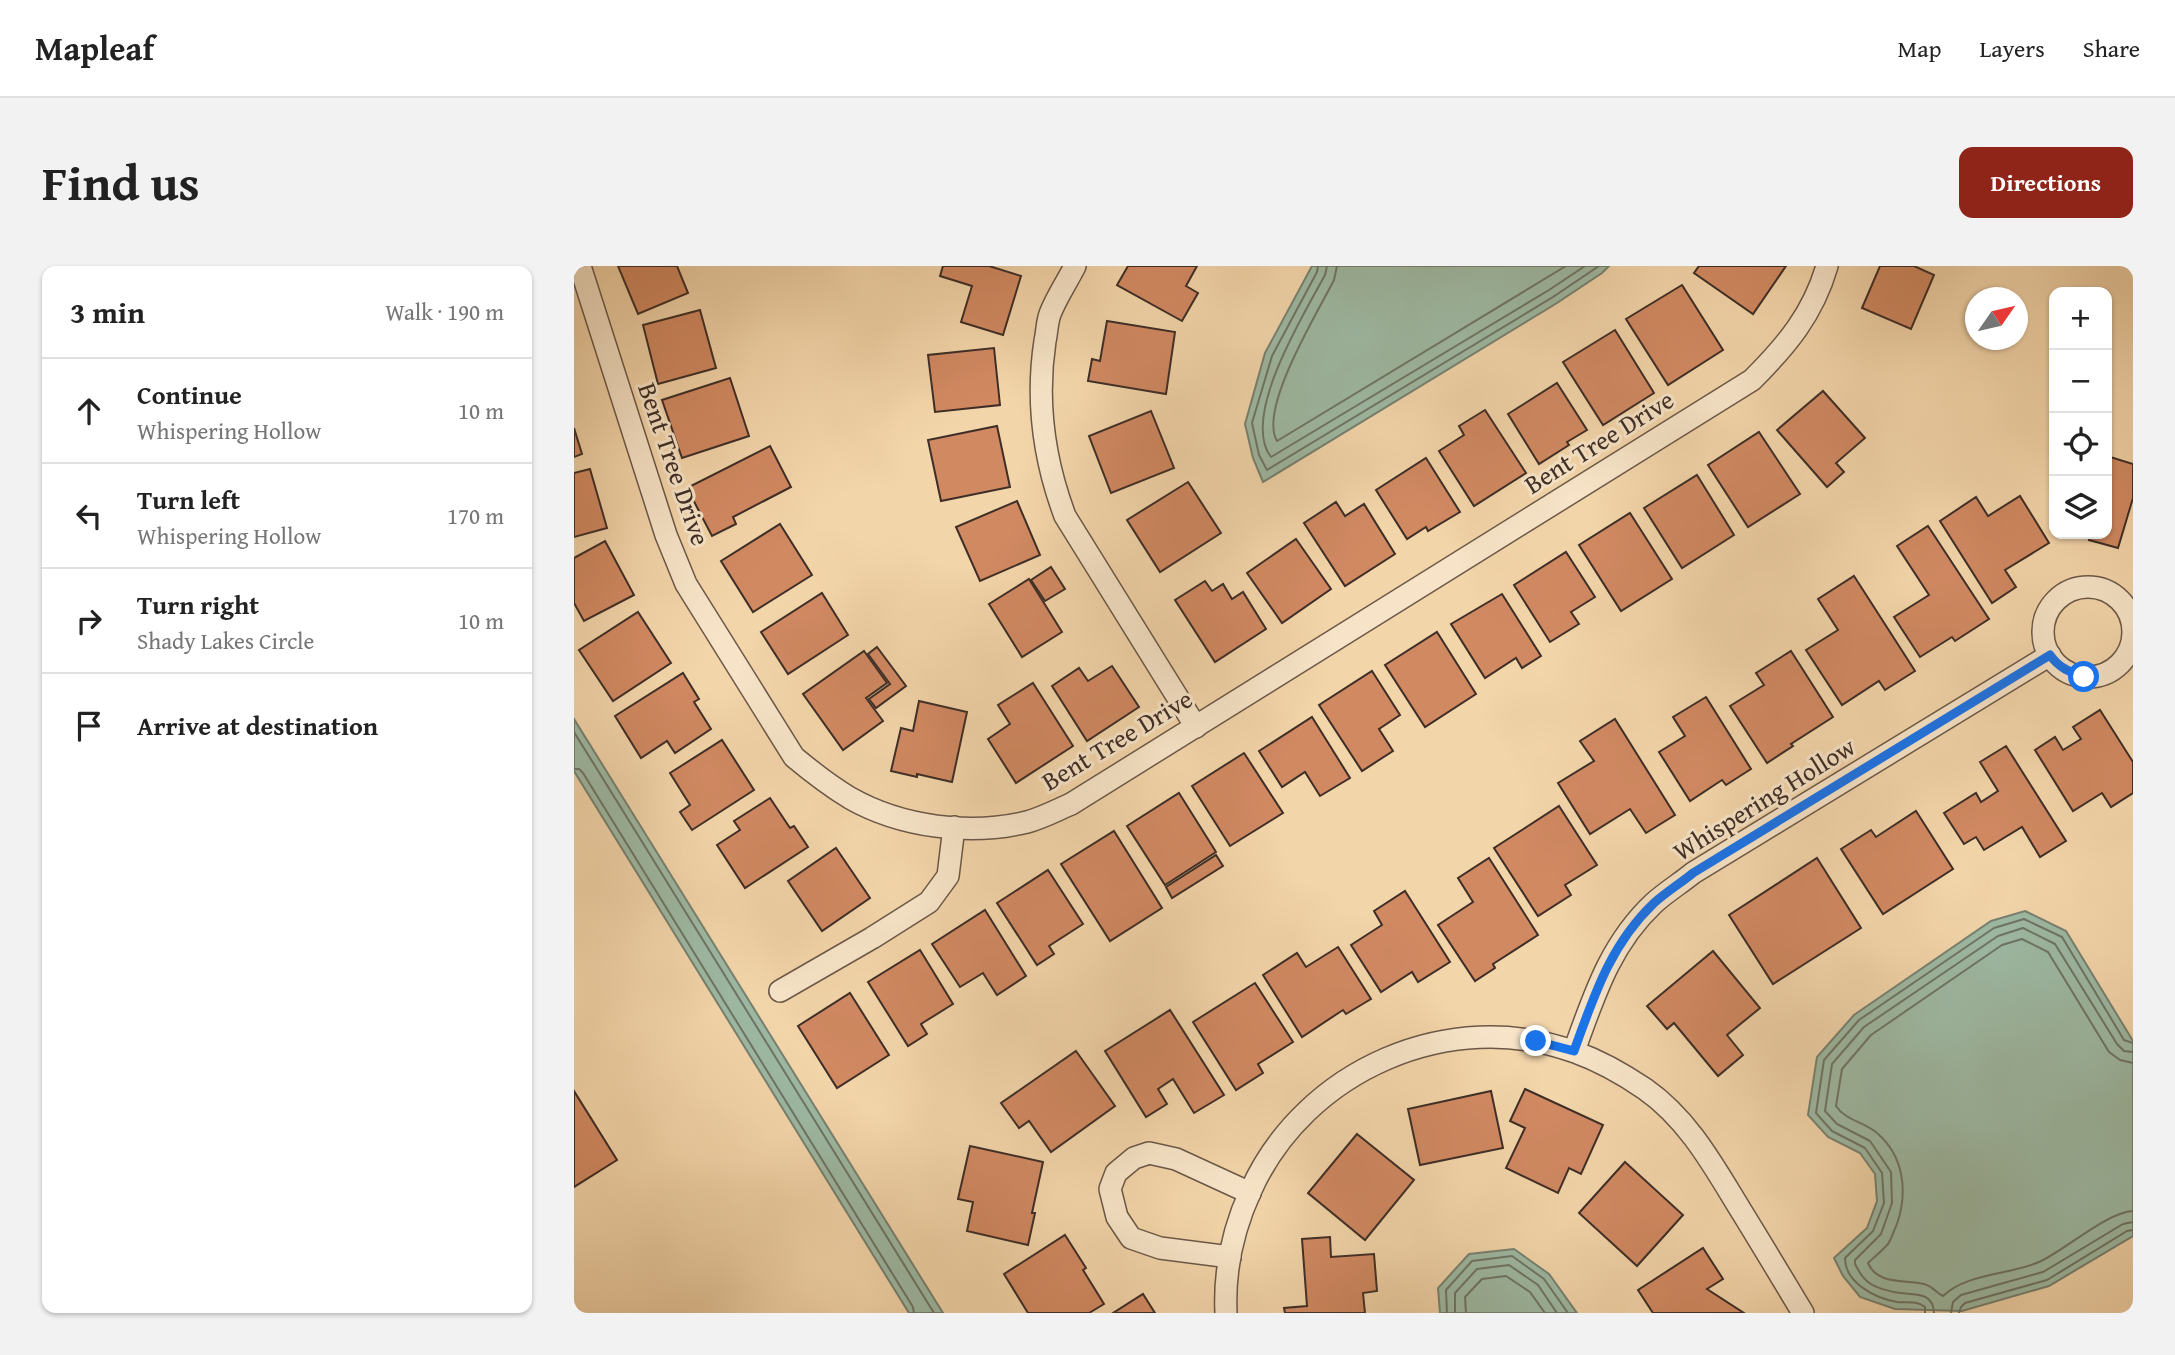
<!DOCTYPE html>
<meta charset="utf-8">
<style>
:root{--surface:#fff;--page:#f2f2f2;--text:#222;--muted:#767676;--line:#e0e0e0;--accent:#8f2418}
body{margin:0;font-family:"Gentium Book Plus",serif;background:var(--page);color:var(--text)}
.controls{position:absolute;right:21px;top:21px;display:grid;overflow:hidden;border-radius:14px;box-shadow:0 2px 5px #0004}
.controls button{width:63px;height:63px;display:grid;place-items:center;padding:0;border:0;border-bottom:2px solid var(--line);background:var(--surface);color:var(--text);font:35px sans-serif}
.compass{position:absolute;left:1391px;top:21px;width:63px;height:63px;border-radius:50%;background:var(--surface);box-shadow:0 2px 5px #0004;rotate:56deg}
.stop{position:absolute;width:21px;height:21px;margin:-16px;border:5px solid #1a73e8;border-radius:50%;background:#fff}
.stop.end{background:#1a73e8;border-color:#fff;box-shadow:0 2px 7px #0008}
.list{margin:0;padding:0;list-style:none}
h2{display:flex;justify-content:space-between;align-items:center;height:91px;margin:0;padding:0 28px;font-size:30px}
h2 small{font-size:23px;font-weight:400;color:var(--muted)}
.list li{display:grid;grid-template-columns:46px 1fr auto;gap:21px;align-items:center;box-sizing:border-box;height:105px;padding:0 28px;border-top:2px solid var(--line)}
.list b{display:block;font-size:26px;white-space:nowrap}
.list p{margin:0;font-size:23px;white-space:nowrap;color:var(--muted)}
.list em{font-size:23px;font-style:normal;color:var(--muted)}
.icon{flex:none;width:38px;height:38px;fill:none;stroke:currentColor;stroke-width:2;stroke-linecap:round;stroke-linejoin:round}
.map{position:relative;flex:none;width:1559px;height:1047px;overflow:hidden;border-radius:14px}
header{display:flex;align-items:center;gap:42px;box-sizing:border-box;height:98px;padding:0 35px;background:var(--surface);border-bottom:2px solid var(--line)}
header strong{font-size:33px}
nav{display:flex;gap:38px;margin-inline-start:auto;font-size:24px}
.intro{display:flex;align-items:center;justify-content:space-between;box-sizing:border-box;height:168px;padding:0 42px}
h1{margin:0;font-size:49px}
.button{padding:18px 32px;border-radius:14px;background:var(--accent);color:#fff;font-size:24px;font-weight:700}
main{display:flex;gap:42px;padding:0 42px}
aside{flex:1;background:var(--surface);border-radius:14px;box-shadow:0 2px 5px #0004}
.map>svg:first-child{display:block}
.water{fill:#9db9a3;stroke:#778171;stroke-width:2}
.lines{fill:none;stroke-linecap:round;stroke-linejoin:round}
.shore{stroke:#6e7465;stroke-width:2}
.building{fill:#d18962;stroke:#3e2e27;stroke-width:2}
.street-casing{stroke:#6b5848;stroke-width:24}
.street{stroke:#f7e4c8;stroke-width:21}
.route{stroke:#1a73e8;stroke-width:9}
.labels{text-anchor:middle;stroke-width:6;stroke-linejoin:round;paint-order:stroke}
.street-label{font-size:26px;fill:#3e2e27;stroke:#f7e4c8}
</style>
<header>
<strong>Mapleaf</strong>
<nav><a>Map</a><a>Layers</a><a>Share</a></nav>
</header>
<div class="intro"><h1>Find us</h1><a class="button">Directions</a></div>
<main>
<aside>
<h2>3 min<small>Walk · 190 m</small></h2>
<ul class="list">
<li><svg class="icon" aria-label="ahead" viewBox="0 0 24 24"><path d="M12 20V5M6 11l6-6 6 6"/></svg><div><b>Continue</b><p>Whispering Hollow</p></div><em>10 m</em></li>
<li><svg class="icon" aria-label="left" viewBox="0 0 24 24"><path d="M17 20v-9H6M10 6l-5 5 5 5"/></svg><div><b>Turn left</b><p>Whispering Hollow</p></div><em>170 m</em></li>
<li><svg class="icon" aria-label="right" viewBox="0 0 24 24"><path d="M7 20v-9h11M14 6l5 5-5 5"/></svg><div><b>Turn right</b><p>Shady Lakes Circle</p></div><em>10 m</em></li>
<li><svg class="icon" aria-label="arrive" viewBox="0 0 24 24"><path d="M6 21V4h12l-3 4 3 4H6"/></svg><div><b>Arrive at destination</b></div></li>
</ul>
</aside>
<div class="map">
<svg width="1559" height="1047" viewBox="0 0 1559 1047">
<rect width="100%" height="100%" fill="#f3d5aa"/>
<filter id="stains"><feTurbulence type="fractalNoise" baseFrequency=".00286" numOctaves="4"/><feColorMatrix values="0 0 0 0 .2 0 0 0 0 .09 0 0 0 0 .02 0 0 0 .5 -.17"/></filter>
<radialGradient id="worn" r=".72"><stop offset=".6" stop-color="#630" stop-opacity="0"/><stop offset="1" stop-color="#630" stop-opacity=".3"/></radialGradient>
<g class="water">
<path d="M738 0H1035L1028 7 983 37 689 216 679 192 671 158 691 87Z"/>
<path d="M0 453 369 1047H335L0 505Z"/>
<path d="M1451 645 1492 665 1559 775V970L1475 1020 1388 1045 1321 1043 1286 1031 1269 1010 1260 992 1293 962 1303 935 1301 908 1286 887 1254 871 1234 849 1243 791 1280 749 1417 655Z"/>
<path d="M940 983 975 1008 1003 1047H866L864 1022 895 988Z"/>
</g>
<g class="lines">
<g class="shore">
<path d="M744 0 743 6 698 90 678 157 685 189 693 204 979 31 1025 0"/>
<path d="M753 0 751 9C730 48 666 151 697 191L975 24 1011 0"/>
<path d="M763 0 760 14C744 46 684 143 703 175L992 0"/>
<path d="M0 466 360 1047"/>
<path d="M0 503H5L9 507 339 1041 340 1047"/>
<path d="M1559 797 1546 794 1535 786 1474 686 1448 673 1428 679 1297 769 1268 803 1262 840C1271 854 1290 856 1303 867 1330 890 1334 926 1323 958 1320 964 1318 972 1314 978 1308 985 1300 991 1294 997 1304 1020 1331 1013 1350 1018 1358 1020 1363 1027 1369 1030 1393 1007 1435 1009 1465 996 1490 985 1533 946 1559 945"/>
<path d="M873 1047 872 1024 898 995 938 990 970 1013 994 1047"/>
<path d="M881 1047V1027L903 1003 935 999 964 1019 983 1047"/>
<path d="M892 1047 891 1031 908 1013 932 1010 956 1026 971 1047"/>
<path d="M1351 1047V1041C1343 1034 1333 1037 1323 1036 1301 1032 1271 1017 1271 992L1299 965 1310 937 1308 907 1291 882 1258 865 1242 847 1250 794 1285 754 1420 662 1450 653 1488 671 1550 774 1559 777"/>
<path d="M1360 1047C1359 1026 1342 1029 1326 1027 1318 1026 1301 1022 1294 1016 1289 1012 1284 1004 1281 998V994L1307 968 1318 937 1317 906 1296 875 1263 858 1251 845 1258 798 1290 761 1424 670 1449 662 1481 678 1543 778 1550 785 1559 786"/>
<path d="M1377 1047 1379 1036 1387 1029 1469 1006 1549 958 1559 956"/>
<path d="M1385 1047 1387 1041 1391 1037 1473 1014 1553 965 1559 964"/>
</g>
</g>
<g class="building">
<path d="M44 0H103L114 27 64 48Z"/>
<path d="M369 0H415L447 10 429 69 387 56 398 20 366 10Z"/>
<path d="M554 0H623L612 20 624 27 608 55 543 19Z"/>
<path d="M1125 0H1212L1179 48 1120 7Z"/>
<path d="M1306 0H1340L1360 9 1337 63 1288 42Z"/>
<path d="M1108 19 1149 84 1094 119 1052 53Z"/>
<path d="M126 44 142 102 84 118 69 59Z"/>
<path d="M533 55 601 66 592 128 514 115 518 93 526 95Z"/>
<path d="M1041 64 1080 127 1029 159 989 96Z"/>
<path d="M420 82 426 139 361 146 354 89Z"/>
<path d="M156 112 175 170 108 192 88 134Z"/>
<path d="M983 117 1013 164 993 176 995 179 965 198 934 148Z"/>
<path d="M1249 125 1291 172 1262 197 1270 206 1253 221 1203 164Z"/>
<path d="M911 144 952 207 900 240 865 185 890 169 885 160Z"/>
<path d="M577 145 600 202 537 227 515 170Z"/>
<path d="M423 160 436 221 367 235 354 174Z"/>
<path d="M0 162 8 188 0 191Z"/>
<path d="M1185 166 1226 228 1174 261 1134 199Z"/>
<path d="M196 180 217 221 159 251 162 258 138 270 113 222Z"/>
<path d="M1533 190 1559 198V232L1544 282 1515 274 1517 268H1533Z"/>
<path d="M852 192 886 246 854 265 852 261 833 273 802 224Z"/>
<path d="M16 203 33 262 0 271V207Z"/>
<path d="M1123 209 1160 269 1108 302 1070 242Z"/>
<path d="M614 216 647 267 586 306 553 254Z"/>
<path d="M1446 230 1475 277 1431 304 1442 321 1418 337 1366 255 1402 231 1414 250Z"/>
<path d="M443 235 466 289 406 315 382 261Z"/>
<path d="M762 236 771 250 790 238 821 288 771 320 730 257Z"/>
<path d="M1056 247 1098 313 1047 345 1005 279Z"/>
<path d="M206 258 238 309 179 346 147 295Z"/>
<path d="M1354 260 1415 353 1381 375 1378 371 1346 391 1320 351 1355 329 1323 280Z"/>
<path d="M722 273 757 323 708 357 673 307Z"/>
<path d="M31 275 60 329 10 355 0 337V292Z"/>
<path d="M992 286 1021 331 997 346 1005 358 976 376 940 319Z"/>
<path d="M477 301 491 323 471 335 457 314Z"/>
<path d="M1280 310 1341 405 1311 424 1305 415 1268 439 1232 384 1264 364 1244 333Z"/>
<path d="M455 313 488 366 448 391 415 338Z"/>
<path d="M631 315 638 325 649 318 658 333 669 326 692 363 641 396 601 334Z"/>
<path d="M248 327 274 369 214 408 187 366Z"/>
<path d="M928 328 967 390 948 402 942 392 911 412 877 358Z"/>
<path d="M64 346 97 397 39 435 5 384Z"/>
<path d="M863 366 902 428 851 461 811 399Z"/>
<path d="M303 381 332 420 302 442 295 433 316 418 294 388Z"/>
<path d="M290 385 313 417 292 432 309 455 269 484 229 428Z"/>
<path d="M1217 385 1259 451 1217 478 1219 480 1193 497 1156 440 1190 419 1182 407Z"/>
<path d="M538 400 565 441 513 475 478 420 505 402 514 415Z"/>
<path d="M798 405 826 449 805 463 819 485 788 505 745 439Z"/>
<path d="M109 407 125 433 120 436 137 463 101 487 93 475 67 492 41 450Z"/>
<path d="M459 417 499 480 442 517 414 473 436 458 424 439Z"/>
<path d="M1132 431 1177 503 1152 519 1148 514 1116 535 1085 486 1111 470 1099 451Z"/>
<path d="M345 435 393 446 378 516 343 508V511L317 505 327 462 339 465Z"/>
<path d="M1526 444 1559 496V527L1537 541 1528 527 1499 545 1461 484 1481 471 1489 484 1507 473 1499 461Z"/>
<path d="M738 451 776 512 746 530 731 506 708 521 685 485Z"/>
<path d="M1041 453 1101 549 1072 567 1056 543 1016 568 984 517 1020 495 1006 475Z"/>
<path d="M148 474 180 524 118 564 106 546 116 539 96 507Z"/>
<path d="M1432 480 1492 575 1466 591 1448 561 1410 584 1402 571 1390 578 1370 547 1402 527 1407 536 1424 525 1406 496Z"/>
<path d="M670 487 709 547 656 580 618 520Z"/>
<path d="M605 527 642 586 591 619 553 560Z"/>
<path d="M196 532 216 562 220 560 234 581 171 622 143 579 166 564 160 555Z"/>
<path d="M985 540 1023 599 991 619 997 629 964 650 920 582Z"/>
<path d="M1342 545 1379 603 1309 648 1267 583 1297 564 1302 571Z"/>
<path d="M540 565 588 642 536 675 487 598Z"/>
<path d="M262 582 296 632 248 665 214 615Z"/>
<path d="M642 589 649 600 598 632 592 621Z"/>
<path d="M915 592 964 669 919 698 921 702 901 715 864 659 899 636 884 612Z"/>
<path d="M1243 592 1287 662 1199 718 1155 649Z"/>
<path d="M474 604 509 658 475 680 480 688 463 699 423 637Z"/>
<path d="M831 625 876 696 844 716 838 706 807 726 777 679 808 659 800 645Z"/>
<path d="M411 644 452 710 423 729 409 707 386 721 358 678Z"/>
<path d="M764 681 797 733 772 748 769 744 728 771 689 709 723 687 732 701Z"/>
<path d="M346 684 379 738 347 758 353 768 334 780 294 716Z"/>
<path d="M1139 685 1186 742 1153 769 1169 789 1144 810 1100 757 1093 763 1073 740Z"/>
<path d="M681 717 719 776 684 798 689 807 662 824 619 756Z"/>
<path d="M276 727 315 789 263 822 224 760Z"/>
<path d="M596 744 650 829 620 847 599 813 584 823 593 838 572 851 531 785Z"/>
<path d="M502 785 541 840 477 886 455 855 445 862 427 837Z"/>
<path d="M951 823 1029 859 1007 908 995 902 984 927 932 902 951 862 936 855Z"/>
<path d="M0 825 43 894 0 921Z"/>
<path d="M917 825 929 882 846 899 834 843Z"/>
<path d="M783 868 840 914 791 974 734 927Z"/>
<path d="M396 880 469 896 458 947H461L454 979 393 965 399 936 384 933Z"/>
<path d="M1051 896 1109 949 1063 1000 1005 947Z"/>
<path d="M491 969 512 1002 509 1004 530 1038 515 1047H454L430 1008Z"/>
<path d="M756 971 757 991 800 988 803 1025 789 1027 791 1047H711L710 1042 733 1040 728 973Z"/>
<path d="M1129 982 1149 1013 1133 1023 1170 1047H1079L1064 1024Z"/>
<path d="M569 1028 581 1047H539Z"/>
</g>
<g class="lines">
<g class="street-casing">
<g id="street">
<path d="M6 0 92 269 112 318 220 491C238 506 256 520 276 532 327 561 396 570 453 556 468 552 483 544 497 538L1178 114C1213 79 1239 48 1253 0"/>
<path d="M501 0C493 16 482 32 476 48 473 56 473 66 471 75 462 134 470 194 491 250L622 461"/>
<circle cx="1514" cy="366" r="45"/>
<path d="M206 725 298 672 355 636 374 610 380 561"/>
<path d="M1000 785C1020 730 1036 678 1080 637 1092 626 1107 617 1119 607L1476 389"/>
<path d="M656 991 586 982 557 972 543 951 536 923 542 907 560 892 575 887 602 893 676 927"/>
<path d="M652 1047C650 1004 659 963 677 924 731 804 876 740 1001 786 1026 795 1049 808 1071 823 1114 853 1139 899 1166 943 1187 977 1208 1012 1229 1047"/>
</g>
</g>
<use href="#street" class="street"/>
</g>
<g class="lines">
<path class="route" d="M962 775 1000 785C1020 730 1036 679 1080 637 1092 626 1107 617 1119 607L1476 389C1485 402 1496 406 1510 411"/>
</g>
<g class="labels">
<g class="street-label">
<text transform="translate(1025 176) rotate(-32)" y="9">Bent Tree Drive</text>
<text transform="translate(100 198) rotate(71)" y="9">Bent Tree Drive</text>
<text transform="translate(543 474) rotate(-31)" y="9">Bent Tree Drive</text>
<text transform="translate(1190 533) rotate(-32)" y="9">Whispering Hollow</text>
</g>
</g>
<rect width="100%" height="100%" filter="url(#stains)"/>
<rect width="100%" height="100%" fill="url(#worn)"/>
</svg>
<div class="controls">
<button>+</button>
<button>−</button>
<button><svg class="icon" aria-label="locate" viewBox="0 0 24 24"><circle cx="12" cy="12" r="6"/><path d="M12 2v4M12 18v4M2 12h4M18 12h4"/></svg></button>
<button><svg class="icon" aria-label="layers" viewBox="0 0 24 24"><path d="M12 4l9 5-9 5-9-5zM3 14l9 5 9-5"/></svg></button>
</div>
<svg class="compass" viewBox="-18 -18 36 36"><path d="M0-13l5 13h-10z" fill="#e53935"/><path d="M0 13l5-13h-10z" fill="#767676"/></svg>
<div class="stop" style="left:1510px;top:411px"></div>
<div class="stop end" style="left:962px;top:775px"></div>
</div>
</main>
